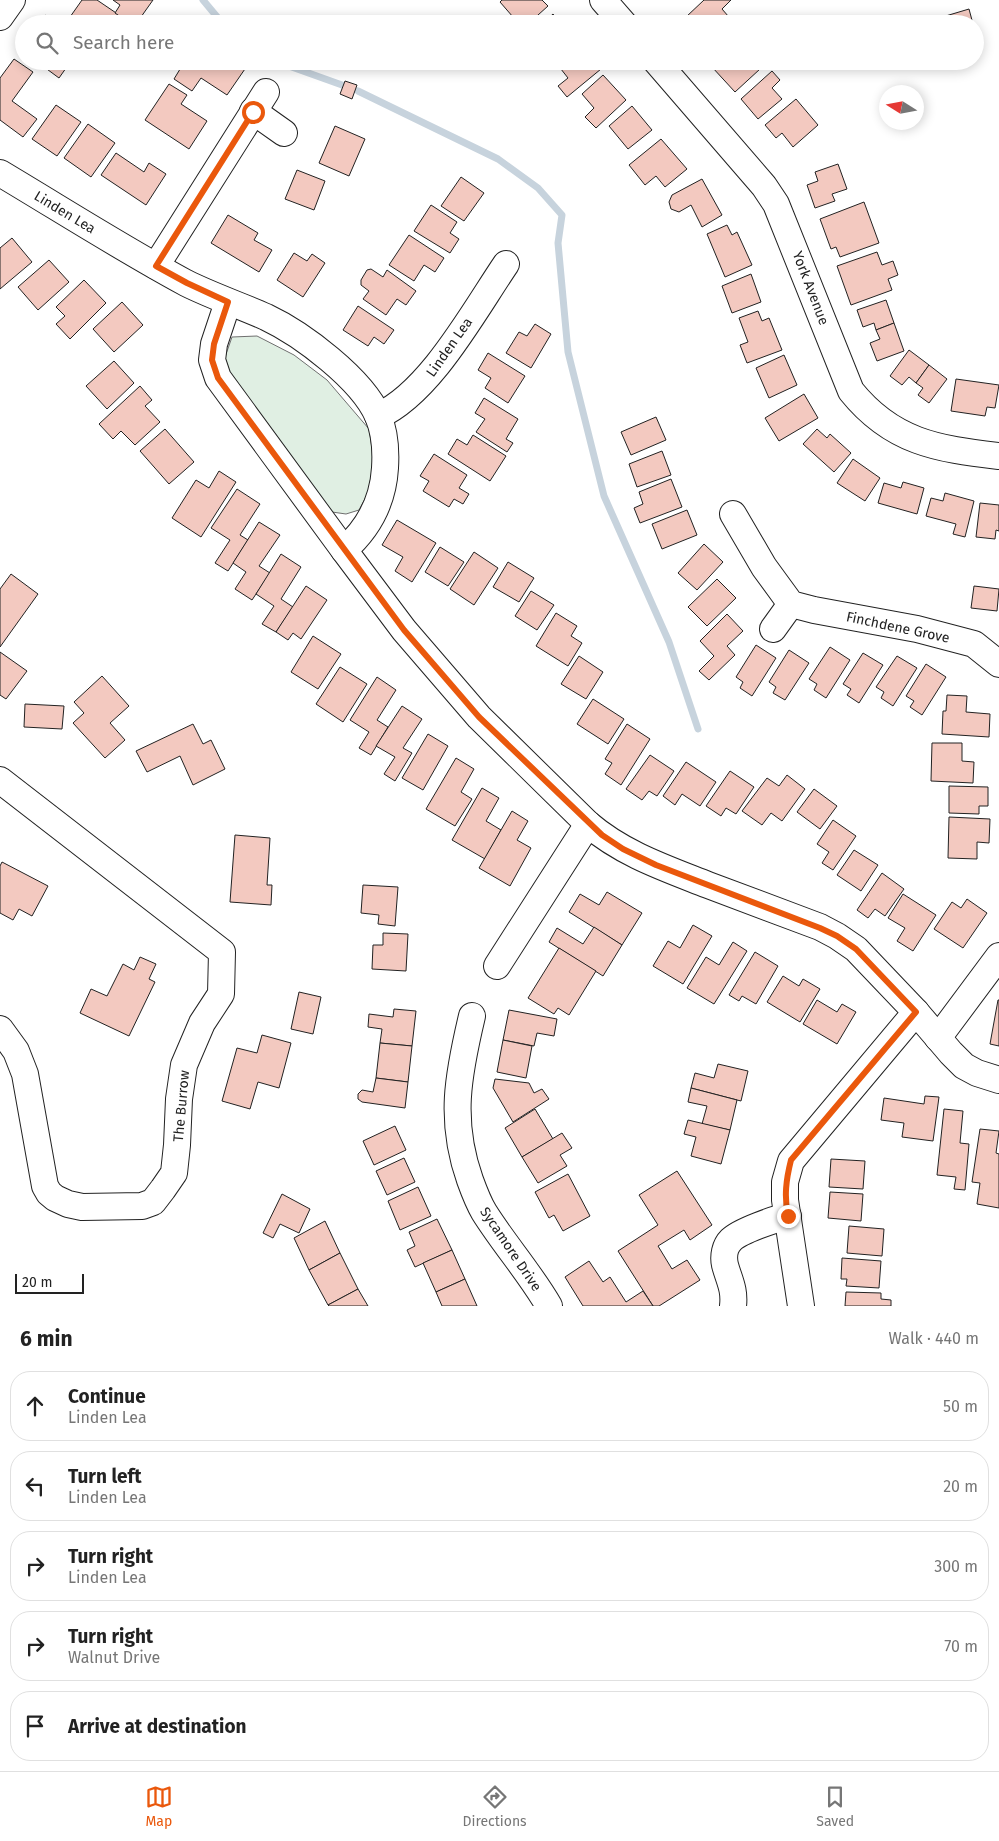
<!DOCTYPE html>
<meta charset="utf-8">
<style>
:root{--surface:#fff;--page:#f6f6f6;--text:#222;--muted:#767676;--line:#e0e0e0;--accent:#ea580c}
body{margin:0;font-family:"Fira Sans",sans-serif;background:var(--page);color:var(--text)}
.compass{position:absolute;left:879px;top:85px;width:45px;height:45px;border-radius:50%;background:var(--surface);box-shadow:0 2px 12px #0003;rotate:281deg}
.scale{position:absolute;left:15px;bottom:12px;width:69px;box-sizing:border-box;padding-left:5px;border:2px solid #222;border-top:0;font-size:14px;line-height:18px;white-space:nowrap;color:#222;-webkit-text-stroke:4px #fff;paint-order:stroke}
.stop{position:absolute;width:15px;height:15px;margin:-11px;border:4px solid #ea580c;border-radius:50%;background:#fff}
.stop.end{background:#ea580c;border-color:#fff;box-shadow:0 1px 5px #0008}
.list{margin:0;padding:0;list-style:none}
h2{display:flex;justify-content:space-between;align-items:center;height:65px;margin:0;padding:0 20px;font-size:21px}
h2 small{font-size:16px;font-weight:400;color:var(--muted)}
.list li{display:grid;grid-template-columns:32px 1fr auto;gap:15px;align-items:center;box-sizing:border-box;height:70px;margin:0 10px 10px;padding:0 10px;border:1px solid var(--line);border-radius:20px}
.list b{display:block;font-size:19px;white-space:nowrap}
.list p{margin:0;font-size:16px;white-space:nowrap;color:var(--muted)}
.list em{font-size:16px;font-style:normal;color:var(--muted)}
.icon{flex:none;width:28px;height:28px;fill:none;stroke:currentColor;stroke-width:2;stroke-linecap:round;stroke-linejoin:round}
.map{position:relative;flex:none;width:999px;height:1306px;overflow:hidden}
.search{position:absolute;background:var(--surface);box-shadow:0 2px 12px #0003;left:15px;right:15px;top:15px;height:55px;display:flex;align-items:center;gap:12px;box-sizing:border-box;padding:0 18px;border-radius:28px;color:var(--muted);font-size:19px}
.sheet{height:465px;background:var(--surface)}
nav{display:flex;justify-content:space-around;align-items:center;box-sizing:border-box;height:70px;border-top:1px solid var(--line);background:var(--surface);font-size:14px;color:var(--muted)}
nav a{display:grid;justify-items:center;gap:2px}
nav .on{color:var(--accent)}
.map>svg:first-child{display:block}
.green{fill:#e0efe3;stroke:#6f6f6f}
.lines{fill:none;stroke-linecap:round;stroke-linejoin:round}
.stream{stroke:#c7d3dd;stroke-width:7}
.building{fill:#f3c9c0;stroke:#222}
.minor-casing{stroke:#222;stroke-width:28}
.minor{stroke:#fff;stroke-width:26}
.route{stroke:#ea580c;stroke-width:6}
.labels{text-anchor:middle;stroke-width:4;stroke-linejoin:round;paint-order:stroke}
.street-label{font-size:14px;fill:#222;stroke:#fff}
</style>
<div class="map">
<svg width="999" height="1306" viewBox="0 0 999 1306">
<rect width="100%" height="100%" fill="#fff"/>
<path class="green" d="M257 336 294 355 327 380 369 429 374 461 368 493 359 510 346 514 332 512 229 381 224 360 232 337Z"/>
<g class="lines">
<g class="stream">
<path d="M203 0 223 24"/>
<path d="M275 61 342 85"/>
<path d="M358 91 498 159 538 188 562 215 558 243 568 352 604 496 669 642 698 729"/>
</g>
</g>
<g class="building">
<path d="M82 0H97L125 19 121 24H79L70 17Z"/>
<path d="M113 0H153L136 24H131L115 13 120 5Z"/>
<path d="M502 0H542L548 6 528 24H512L509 20 513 17 500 2Z"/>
<path d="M704 0H731L722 9 735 24H692L686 17Z"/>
<path d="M969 9 973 24H919Z"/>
<path d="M553 14 561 24H542Z"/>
<path d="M45 15 57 24H39Z"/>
<path d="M14 59 33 72 12 101 37 119 23 137 0 120V78Z"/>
<path d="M36 61H71L59 78Z"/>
<path d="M185 61H240L247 66 227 95 201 78 192 91 174 79Z"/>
<path d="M561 61H595L601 69 567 97 558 86 568 78 557 64Z"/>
<path d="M718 61H752L760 69 735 92 712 67Z"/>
<path d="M772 71 780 80 772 88 782 99 758 119 741 99Z"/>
<path d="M603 75 626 100 596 128 585 117 594 108 582 94Z"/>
<path d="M345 81 357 85 352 99 340 94Z"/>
<path d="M169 84 187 95 181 104 207 121 189 149 145 120Z"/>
<path d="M796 99 818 125 793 147 782 133 776 138 765 125Z"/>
<path d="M56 105 81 122 57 156 32 139Z"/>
<path d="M632 106 652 130 628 149 609 126Z"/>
<path d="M88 124 115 143 91 177 64 158Z"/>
<path d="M335 126 365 139 349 176 319 163Z"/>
<path d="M661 139 687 169 665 187 656 176 645 185 629 165Z"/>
<path d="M116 153 144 172 149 163 166 174 146 205 101 175Z"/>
<path d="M838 164 847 189 832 194 835 201 815 208 807 185 818 181 815 172Z"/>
<path d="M297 170 325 181 314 210 285 199Z"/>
<path d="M461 177 484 193 464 221 441 206Z"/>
<path d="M702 179 722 215 702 227 691 205 679 212 671 209 669 202 672 195Z"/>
<path d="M864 202 879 243 840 257 836 247 831 249 820 219Z"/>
<path d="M431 205 457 222 450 233 459 239 450 253 414 231Z"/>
<path d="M228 215 258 233 254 240 272 250 259 272 211 243Z"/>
<path d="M727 225 732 235 737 232 752 265 725 277 707 234Z"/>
<path d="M409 235 444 258 435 272 424 265 414 281 389 265Z"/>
<path d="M12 238 32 262 0 289V248Z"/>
<path d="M877 252 882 265 893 261 898 275 888 279 892 290 851 305 837 266Z"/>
<path d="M294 253 307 261 312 254 325 263 303 297 277 280Z"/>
<path d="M49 260 69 282 38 310 18 287Z"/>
<path d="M371 269 383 277 387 270 416 291 406 305 397 299 386 315 363 299 369 291 361 285V280L367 270Z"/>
<path d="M751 274 761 302 732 313 722 286Z"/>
<path d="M84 280 106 303 70 339 56 324 65 316 56 307Z"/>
<path d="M886 300 894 323 876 330 874 323 863 327 857 310Z"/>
<path d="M122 302 143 325 114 352 93 329Z"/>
<path d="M358 306 394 330 384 344 374 337 368 346 343 330Z"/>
<path d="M758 311 762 321 769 318 782 350 747 363 740 345 748 342 739 318Z"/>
<path d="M894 323 904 351 877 361 870 343 880 339 876 330Z"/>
<path d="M535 324 551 334 531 368 506 353 519 332 527 336Z"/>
<path d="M909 350 929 365 916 383 909 377 902 385 890 376Z"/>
<path d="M488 353 525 376 508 403 485 388 491 378 478 370Z"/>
<path d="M784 355 797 385 769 398 756 368Z"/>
<path d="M114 361 134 383 107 409 86 386Z"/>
<path d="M929 365 947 379 929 403 918 395 923 388 916 383Z"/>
<path d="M956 379 999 385 995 408 987 407 985 416 951 411Z"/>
<path d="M140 386 152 400 145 406 160 422 135 445 121 431 113 439 99 424Z"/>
<path d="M804 394 818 418 779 441 765 418Z"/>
<path d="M484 398 518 419 506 439 513 443 507 452 476 432 485 419 475 413Z"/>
<path d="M656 417 666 440 631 455 621 432Z"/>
<path d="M165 429 194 462 169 484 140 451Z"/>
<path d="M817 429 827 438 830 434 851 453 834 472 803 444Z"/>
<path d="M473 435 506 456 490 481 448 454 457 439 467 445Z"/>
<path d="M662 451 671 475 637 487 629 464Z"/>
<path d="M434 454 467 475 459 488 469 494 463 504 454 499 449 507 423 491 429 481 420 476Z"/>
<path d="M853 459 880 478 865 501 837 483Z"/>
<path d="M219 471 236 482 201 537 172 518 196 480 209 488Z"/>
<path d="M671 479 682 507 640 523 634 508 643 504 639 492Z"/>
<path d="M903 482 924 488 917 514 878 503 884 483 901 488Z"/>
<path d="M237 489 260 504 240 535 248 540 228 571 215 563 230 540 211 528Z"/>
<path d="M945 493 974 501 965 537 953 534 956 524 926 516 931 498 943 501Z"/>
<path d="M980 503 999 505V531L996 530 995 539 976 537Z"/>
<path d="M687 510 697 535 662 549 652 524Z"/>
<path d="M397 520 436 543 412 582 395 571 403 557 382 545Z"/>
<path d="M259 522 280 535 259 566 270 573 252 600 235 589 246 572 233 563Z"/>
<path d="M704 544 723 562 697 590 678 573Z"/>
<path d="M440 547 464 562 448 586 425 572Z"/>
<path d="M474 552 498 568 474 605 450 589Z"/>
<path d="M281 554 301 567 281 599 293 607 276 632 262 624 274 606 256 594Z"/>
<path d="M508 562 534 578 519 602 493 587Z"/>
<path d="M11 574 38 594 0 647V589Z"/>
<path d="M717 579 736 598 707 626 688 607Z"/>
<path d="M306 586 327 600 301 639 293 633 288 640 276 632Z"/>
<path d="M974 586 999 589 997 611 971 608Z"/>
<path d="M531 591 554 605 537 630 515 616Z"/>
<path d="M556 613 577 626 571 636 582 643 568 666 536 646Z"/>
<path d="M727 614 743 631 727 646 735 655 709 680 699 671 714 656 700 641Z"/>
<path d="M313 636 341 654 318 689 291 672Z"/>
<path d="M756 645 776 658 752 696 740 688 743 682 736 677Z"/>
<path d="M830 647 850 660 826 698 814 690 817 684 809 679Z"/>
<path d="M789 650 809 663 785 700 773 693 776 687 769 682Z"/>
<path d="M0 652 27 671 6 699 0 695Z"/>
<path d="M863 653 883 665 859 703 847 695 851 689 843 684Z"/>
<path d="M579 656 603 672 586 699 561 684Z"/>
<path d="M897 656 917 668 893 706 881 698 884 692 876 687Z"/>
<path d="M926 664 946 677 922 715 910 707 914 701 906 696Z"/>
<path d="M340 667 367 684 343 722 316 704Z"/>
<path d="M102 676 129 706 110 723 125 740 105 758 73 723 84 713 74 702Z"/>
<path d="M377 677 396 690 377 720 388 727 371 755 359 748 369 732 350 720Z"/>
<path d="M947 695 967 696 966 712 990 714 989 737 942 734 943 711H946Z"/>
<path d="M593 699 624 719 608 744 577 724Z"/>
<path d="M25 704 64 706 62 729 24 727Z"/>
<path d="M402 706 422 719 403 748 412 753 395 781 384 774 395 757 376 746Z"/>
<path d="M193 724 203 744 211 740 225 769 193 785 180 756 147 772 136 751Z"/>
<path d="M627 724 650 739 621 785 605 774 612 763 605 759Z"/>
<path d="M428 734 448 746 423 790 402 778Z"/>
<path d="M932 743H962V761L974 762 973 783 931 781Z"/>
<path d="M650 755 674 771 657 796 649 791 642 800 626 789Z"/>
<path d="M456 758 474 769 461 792 472 799 455 826 426 809Z"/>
<path d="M686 762 716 782 700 806 682 794 675 805 663 796Z"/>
<path d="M730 771 754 787 736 814 726 808 721 816 706 806Z"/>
<path d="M787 775 805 789 782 821 771 813 762 825 742 811 767 778 779 786Z"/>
<path d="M949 786 988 787V806H979V814L949 813Z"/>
<path d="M482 788 499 798 486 821 501 830 485 859 452 840Z"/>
<path d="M814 789 837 806 820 829 797 812Z"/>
<path d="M512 811 528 821 517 840 531 848 510 886 479 868Z"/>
<path d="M949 817 990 819 989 843 977 842V859L948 858Z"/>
<path d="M833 820 856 836 833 870 822 863 829 852 817 844Z"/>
<path d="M235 835 270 838 267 885H272L271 905 230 902Z"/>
<path d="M854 850 878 865 861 891 837 875Z"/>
<path d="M2 862 48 886 32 916 19 909 13 920 0 913V866Z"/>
<path d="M882 873 904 889 885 916 875 909 868 918 857 910Z"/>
<path d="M363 885 398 887 395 926 378 924 379 915 361 913Z"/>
<path d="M607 892 642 913 622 945 569 912 580 894 599 905Z"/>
<path d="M903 894 936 915 913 951 897 941 905 928 888 918Z"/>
<path d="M967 899 987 913 963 948 934 929 952 902 961 908Z"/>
<path d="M693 925 712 936 683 984 653 966 668 941 680 948Z"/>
<path d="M594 927 622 945 603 976 549 942 557 928 583 944Z"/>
<path d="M383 933 408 934 406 971 372 969 373 945H383Z"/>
<path d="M733 942 747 951 714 1004 687 988 706 957 719 965Z"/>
<path d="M559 948 596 971 569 1015 558 1008 554 1014 528 998Z"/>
<path d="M755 952 778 966 756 1004 742 996 739 1001 729 995Z"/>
<path d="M140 957 156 964 149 979 155 982 129 1036 80 1013 91 989 107 996 123 964 134 970Z"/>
<path d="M783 976 799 986 803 979 820 989 800 1022 767 1002Z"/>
<path d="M299 992 321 997 313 1034 291 1029Z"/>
<path d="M817 1000 837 1012 842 1004 856 1012 837 1044 803 1024Z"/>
<path d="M998 1000H999V1046L990 1044Z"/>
<path d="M394 1009 416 1011 412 1046 380 1043 382 1029 368 1027 369 1014 393 1017Z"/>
<path d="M509 1010 557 1019 554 1036 537 1033 534 1046 503 1040Z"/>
<path d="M262 1035 291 1043 279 1088 258 1082 250 1109 222 1101 237 1048 257 1053Z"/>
<path d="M503 1040 532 1046 526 1078 497 1072Z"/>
<path d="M380 1043 412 1046 408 1082 376 1078Z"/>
<path d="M718 1064 748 1071 741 1101 691 1088 695 1073 714 1078Z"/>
<path d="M376 1078 408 1082 405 1108 362 1102 358 1099V1094L362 1090 373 1092Z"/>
<path d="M495 1079 529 1083 534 1093 542 1089 549 1099 513 1122 493 1088Z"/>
<path d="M691 1088 737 1100 730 1130 702 1124 707 1106 688 1102Z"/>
<path d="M925 1096 939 1097 933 1141 902 1137 904 1123 881 1120 884 1098 924 1104Z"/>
<path d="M535 1109 553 1139 522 1157 505 1128Z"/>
<path d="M944 1109 963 1111 960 1143 969 1144 965 1190 954 1189 956 1177 937 1175Z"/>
<path d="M688 1120 730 1130 721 1164 691 1156 696 1137 684 1134Z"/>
<path d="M395 1126 406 1150 374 1165 363 1141Z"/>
<path d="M980 1129 999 1131 996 1153 999 1154V1208L977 1204 980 1183 972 1182Z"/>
<path d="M562 1133 572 1148 560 1155 567 1166 538 1183 522 1157Z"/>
<path d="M404 1158 415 1182 387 1195 376 1171Z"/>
<path d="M831 1159 865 1161 863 1189 829 1187Z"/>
<path d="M677 1171 712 1225 690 1240 684 1230 658 1246 672 1269 687 1260 700 1280 659 1306H653L618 1251 658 1225 639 1195Z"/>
<path d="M568 1174 590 1216 563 1231 554 1215 549 1218 535 1192Z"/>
<path d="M418 1187 431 1216 400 1230 388 1201Z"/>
<path d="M830 1192 863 1194 861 1221 828 1218Z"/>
<path d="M282 1194 310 1209 299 1233 280 1224 273 1238 263 1233Z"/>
<path d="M437 1219 452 1250 415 1267 407 1250 415 1246 409 1232Z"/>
<path d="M325 1221 340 1253 309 1270 294 1238Z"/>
<path d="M849 1226 884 1229 882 1256 847 1253Z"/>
<path d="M452 1250 465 1279 436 1292 423 1263Z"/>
<path d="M340 1253 358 1289 328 1305 309 1270Z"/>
<path d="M842 1258 881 1261 879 1288 846 1286 847 1279H841Z"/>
<path d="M589 1261 603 1282 610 1277 626 1302 643 1291 653 1306H583L565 1277Z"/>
<path d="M465 1279 477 1306H442L436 1292Z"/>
<path d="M358 1289 368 1306H329L328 1305Z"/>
<path d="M846 1292 881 1293V1299L891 1300V1306H845Z"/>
</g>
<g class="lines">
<g class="minor-casing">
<g id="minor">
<path d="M603 0 624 24"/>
<path d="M0 17 12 0"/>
<path d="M656 61 764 186 776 204 851 391C892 442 937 449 999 456"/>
<path d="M253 111 284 133"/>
<path d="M0 173C62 210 123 249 186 283 212 296 239 305 266 317 302 334 362 379 378 416 385 432 386 452 385 468 383 502 369 528 344 550L404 630 479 717 588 824C623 854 665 868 708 885 745 899 782 913 820 927L837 936 856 949 916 1012 951 1053 964 1066 977 1073 999 1080"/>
<path d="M156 266 266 92"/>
<path d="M228 302 214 344 212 360 218 378 344 550"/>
<path d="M378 416C430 393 474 311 506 264"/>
<path d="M733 514 764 567 791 604 814 610 917 629 974 644 999 664"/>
<path d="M773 629 791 604"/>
<path d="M0 780 222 952 221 994 202 1023 184 1065 179 1099 177 1145 174 1173 163 1189 153 1202 142 1206 82 1207 68 1204 55 1198 49 1193 45 1186 25 1074 16 1051 0 1029"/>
<path d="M497 966 588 824"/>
<path d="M472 1016C458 1075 449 1121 470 1180 474 1191 478 1202 484 1212 504 1244 530 1273 549 1306"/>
<path d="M938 1038 999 956"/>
<path d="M733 1306C735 1289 729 1280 725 1265 723 1256 725 1246 731 1240 740 1231 775 1219 788 1216"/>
<path d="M801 1306 785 1200V1182L791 1161 916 1012"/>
</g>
</g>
<use href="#minor" class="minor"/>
</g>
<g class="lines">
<path class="route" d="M253 112 156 266 187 283 228 302 214 344 212 360 218 378 404 630 479 717 602 835 623 849 656 865 820 928 837 936 856 949 916 1012 791 1160C786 1180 784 1196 788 1216"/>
</g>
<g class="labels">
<g class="street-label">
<text transform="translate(65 212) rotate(31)" y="5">Linden Lea</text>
<text transform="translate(811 288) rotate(69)" y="5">York Avenue</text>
<text transform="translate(449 347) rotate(-55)" y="5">Linden Lea</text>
<text transform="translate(898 627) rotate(12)" y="5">Finchdene Grove</text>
<text transform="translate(181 1106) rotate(-85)" y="5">The Burrow</text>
<text transform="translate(511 1249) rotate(56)" y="5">Sycamore Drive</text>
</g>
</g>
</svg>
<svg class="compass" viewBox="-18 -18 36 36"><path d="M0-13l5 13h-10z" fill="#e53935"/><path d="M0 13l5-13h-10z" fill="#767676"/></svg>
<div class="scale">20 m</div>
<div class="stop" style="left:253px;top:112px"></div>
<div class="stop end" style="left:788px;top:1216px"></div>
<div class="search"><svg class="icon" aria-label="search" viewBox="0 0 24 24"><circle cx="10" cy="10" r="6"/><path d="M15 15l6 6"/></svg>Search here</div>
</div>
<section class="sheet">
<h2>6 min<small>Walk · 440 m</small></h2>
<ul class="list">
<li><svg class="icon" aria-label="ahead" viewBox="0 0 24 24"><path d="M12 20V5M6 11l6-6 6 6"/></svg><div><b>Continue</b><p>Linden Lea</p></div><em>50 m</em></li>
<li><svg class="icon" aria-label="left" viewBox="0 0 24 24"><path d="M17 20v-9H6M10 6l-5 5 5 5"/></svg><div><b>Turn left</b><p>Linden Lea</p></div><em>20 m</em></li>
<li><svg class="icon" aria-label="right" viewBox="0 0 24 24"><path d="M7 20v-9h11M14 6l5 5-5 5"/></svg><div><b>Turn right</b><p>Linden Lea</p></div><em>300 m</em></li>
<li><svg class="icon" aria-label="right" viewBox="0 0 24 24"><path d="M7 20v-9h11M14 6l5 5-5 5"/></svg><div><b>Turn right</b><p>Walnut Drive</p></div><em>70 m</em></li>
<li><svg class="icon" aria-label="arrive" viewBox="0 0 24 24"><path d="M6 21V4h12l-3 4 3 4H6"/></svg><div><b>Arrive at destination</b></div></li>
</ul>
</section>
<nav>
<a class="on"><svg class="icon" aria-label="map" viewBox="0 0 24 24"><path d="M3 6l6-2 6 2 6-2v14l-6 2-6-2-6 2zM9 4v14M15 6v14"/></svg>Map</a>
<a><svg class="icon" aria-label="directions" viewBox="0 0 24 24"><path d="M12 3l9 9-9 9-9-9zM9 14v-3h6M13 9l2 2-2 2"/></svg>Directions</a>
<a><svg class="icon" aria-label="saved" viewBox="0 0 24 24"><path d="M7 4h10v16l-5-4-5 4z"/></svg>Saved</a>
</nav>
